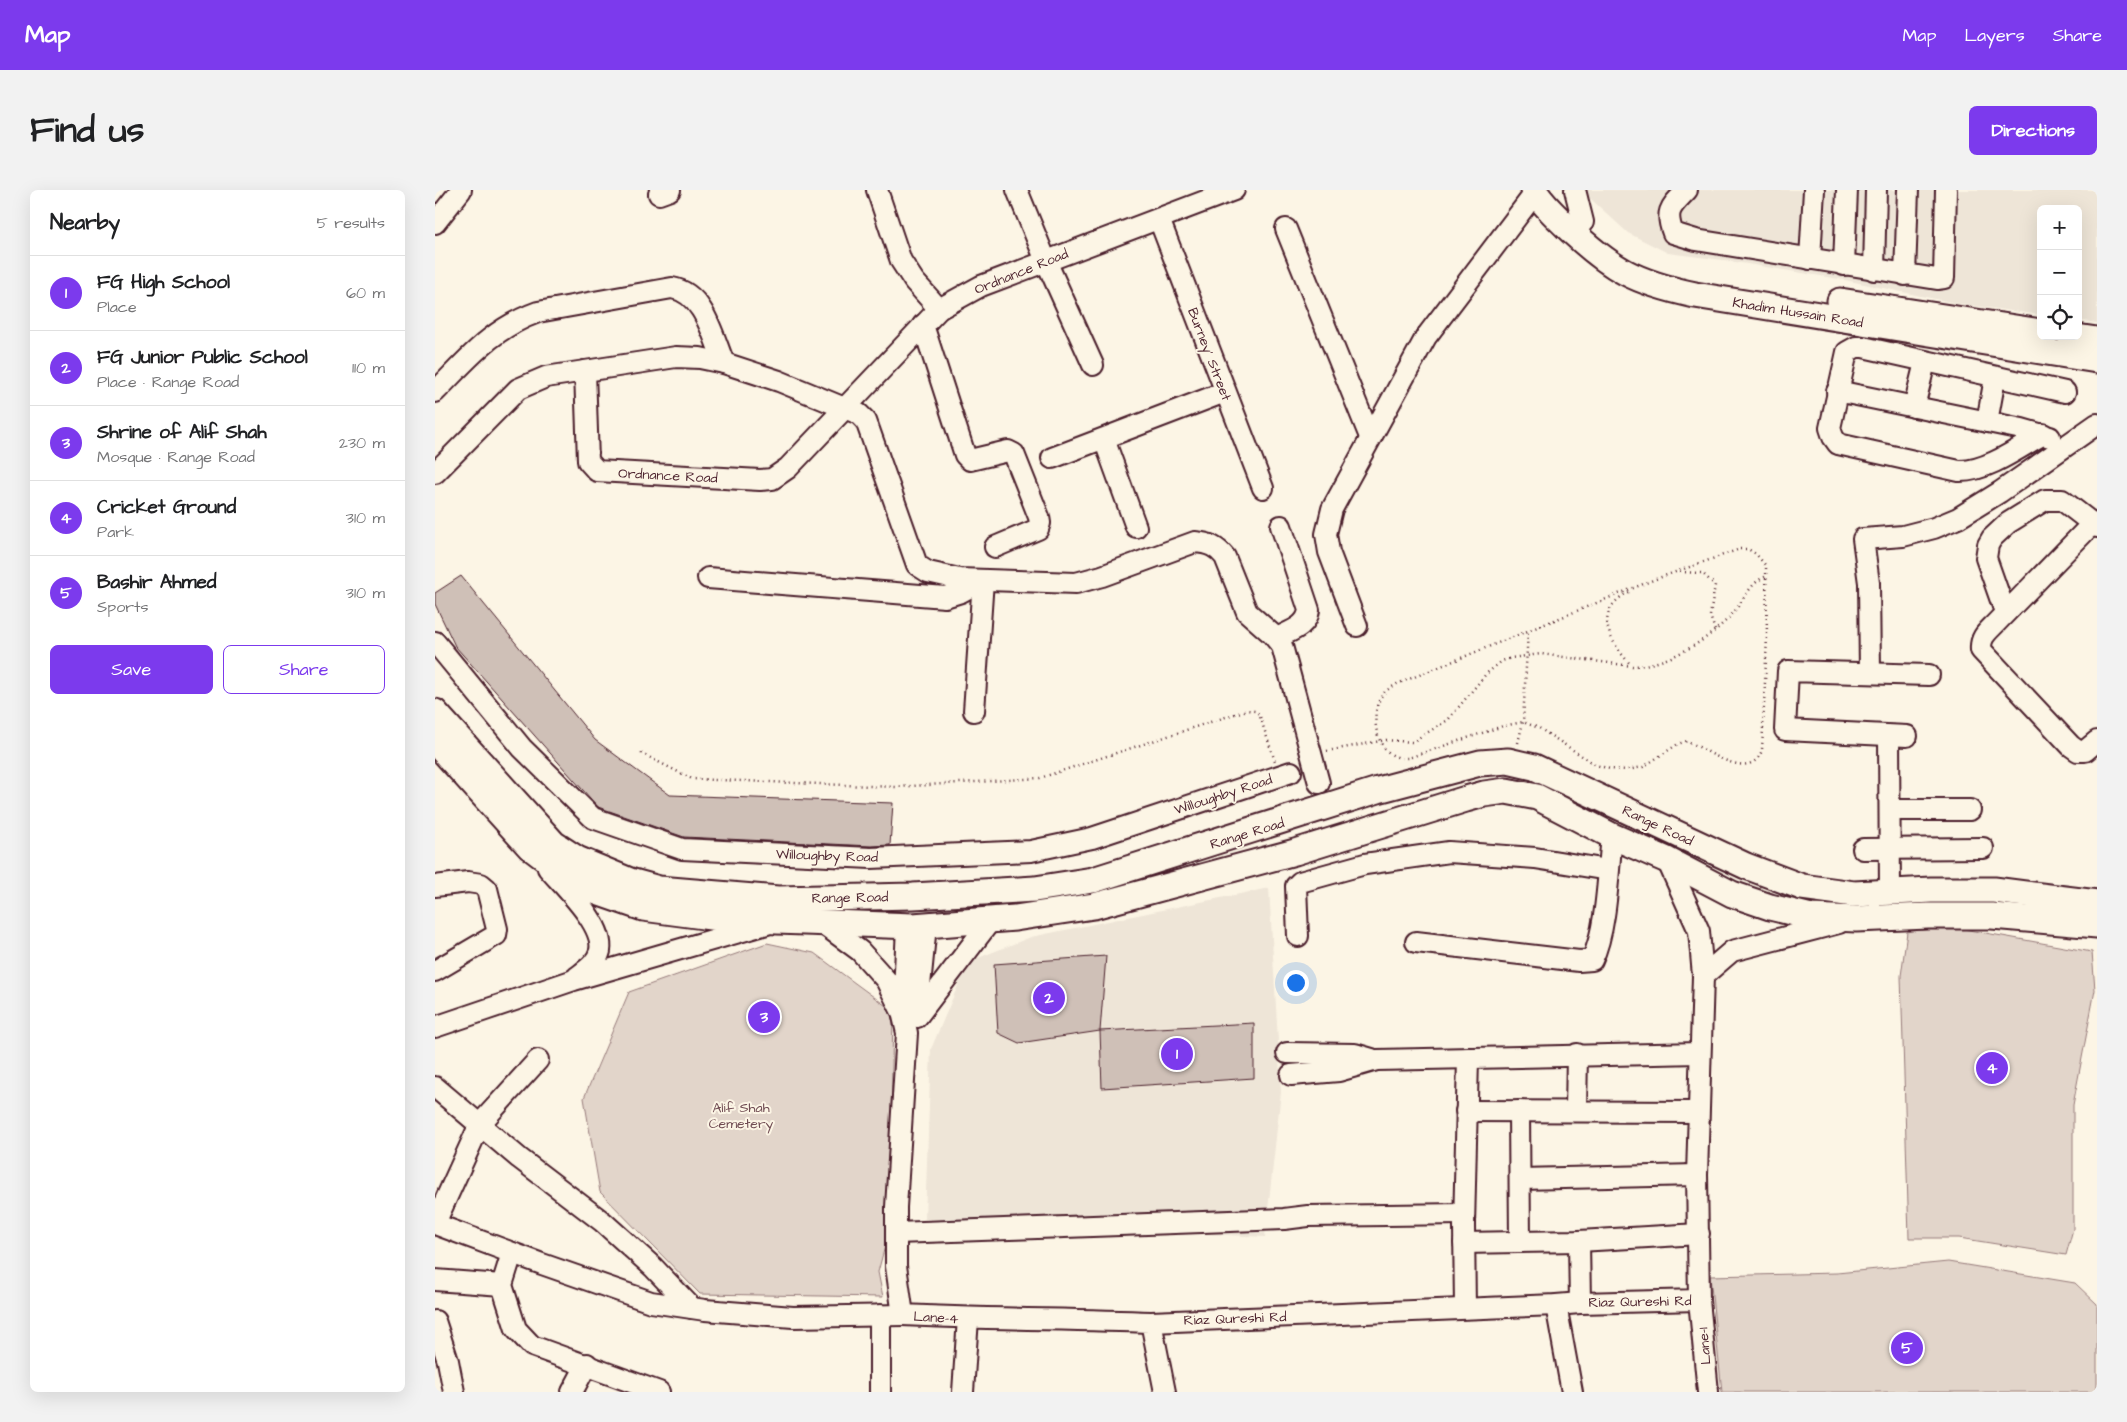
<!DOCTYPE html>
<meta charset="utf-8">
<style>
:root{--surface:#fff;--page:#f2f2f2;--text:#202124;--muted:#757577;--line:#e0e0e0;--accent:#7c3aed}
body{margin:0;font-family:"Architects Daughter",sans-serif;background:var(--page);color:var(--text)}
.controls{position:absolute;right:15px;top:15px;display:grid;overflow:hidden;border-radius:8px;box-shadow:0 5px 20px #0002}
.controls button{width:45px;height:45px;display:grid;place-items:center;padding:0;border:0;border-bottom:1px solid var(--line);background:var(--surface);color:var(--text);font:25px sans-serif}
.you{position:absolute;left:860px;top:792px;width:18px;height:18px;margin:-12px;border:4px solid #fff;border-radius:50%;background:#1a73e8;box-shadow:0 0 0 8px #1a73e833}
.badge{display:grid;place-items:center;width:32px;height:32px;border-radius:50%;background:var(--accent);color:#fff;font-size:16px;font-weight:700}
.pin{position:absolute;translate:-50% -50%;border:2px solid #fff;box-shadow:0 1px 5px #0006}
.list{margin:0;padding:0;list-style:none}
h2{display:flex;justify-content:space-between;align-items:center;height:65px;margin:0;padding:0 20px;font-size:21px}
h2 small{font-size:16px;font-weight:400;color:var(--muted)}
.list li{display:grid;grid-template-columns:32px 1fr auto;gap:15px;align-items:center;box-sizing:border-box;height:75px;padding:0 20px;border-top:1px solid var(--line)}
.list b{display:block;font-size:19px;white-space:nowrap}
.list p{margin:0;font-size:16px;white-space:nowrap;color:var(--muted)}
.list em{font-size:16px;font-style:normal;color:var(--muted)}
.actions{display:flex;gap:10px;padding:15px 20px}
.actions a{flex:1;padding:11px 0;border:1px solid var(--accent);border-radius:8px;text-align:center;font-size:18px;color:var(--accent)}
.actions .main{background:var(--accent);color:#fff}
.icon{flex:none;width:28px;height:28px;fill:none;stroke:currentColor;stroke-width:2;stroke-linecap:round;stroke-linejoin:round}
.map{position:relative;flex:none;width:1662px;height:1202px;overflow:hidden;border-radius:8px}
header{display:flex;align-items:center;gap:30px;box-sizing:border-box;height:70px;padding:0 25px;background:var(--accent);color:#fff}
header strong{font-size:24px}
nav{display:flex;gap:28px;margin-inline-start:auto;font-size:18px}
.intro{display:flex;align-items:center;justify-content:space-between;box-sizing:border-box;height:120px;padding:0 30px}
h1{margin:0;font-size:35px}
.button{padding:12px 22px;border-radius:8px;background:var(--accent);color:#fff;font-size:18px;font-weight:700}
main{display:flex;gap:30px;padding:0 30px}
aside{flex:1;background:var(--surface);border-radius:8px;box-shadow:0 5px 20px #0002}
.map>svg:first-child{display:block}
.built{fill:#eee5d7}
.green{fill:#e2d5ca;stroke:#967a7a}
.building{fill:#cfc0b7;stroke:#4a1f2b}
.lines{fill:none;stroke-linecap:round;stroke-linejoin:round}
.minor-casing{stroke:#4a1f2b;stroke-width:24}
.major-casing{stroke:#4a1f2b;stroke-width:29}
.path{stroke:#4a1f2b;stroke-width:2.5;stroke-dasharray:1 4;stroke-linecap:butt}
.minor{stroke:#fcf5e5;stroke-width:20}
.major{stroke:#fcf5e5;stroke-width:25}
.labels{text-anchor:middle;stroke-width:4;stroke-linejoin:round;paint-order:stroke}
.street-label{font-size:14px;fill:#4a1f2b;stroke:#fcf5e5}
.park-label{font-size:14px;fill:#704c53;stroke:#fcf5e5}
</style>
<header>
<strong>Map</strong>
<nav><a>Map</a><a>Layers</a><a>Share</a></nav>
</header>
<div class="intro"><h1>Find us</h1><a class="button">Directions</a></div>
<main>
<aside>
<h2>Nearby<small>5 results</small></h2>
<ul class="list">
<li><span class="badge">1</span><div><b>FG High School</b><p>Place</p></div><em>60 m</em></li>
<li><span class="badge">2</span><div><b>FG Junior Public School</b><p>Place · Range Road</p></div><em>110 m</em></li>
<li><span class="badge">3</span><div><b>Shrine of Alif Shah</b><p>Mosque · Range Road</p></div><em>230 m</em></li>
<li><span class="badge">4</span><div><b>Cricket Ground</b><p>Park</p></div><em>310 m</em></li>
<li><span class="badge">5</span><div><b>Bashir Ahmed</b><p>Sports</p></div><em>310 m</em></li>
</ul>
<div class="actions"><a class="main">Save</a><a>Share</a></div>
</aside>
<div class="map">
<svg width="1662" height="1202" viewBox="0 0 1662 1202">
<rect width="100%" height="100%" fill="#fcf5e5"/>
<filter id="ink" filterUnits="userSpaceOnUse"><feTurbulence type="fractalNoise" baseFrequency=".02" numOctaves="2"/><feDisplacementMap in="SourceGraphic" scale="10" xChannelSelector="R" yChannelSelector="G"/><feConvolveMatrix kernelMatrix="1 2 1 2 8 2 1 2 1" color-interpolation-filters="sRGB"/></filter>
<g filter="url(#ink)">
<g class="built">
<path d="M1146 0H1662V133L1643 130V19H1606V125L1524 114 1410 90 1288 70 1233 63 1193 43Z"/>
<path d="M834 698 846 902 830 1047 490 1029 496 859 533 772 596 747Z"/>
</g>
<g class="green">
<path d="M1511 736 1657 762 1660 800 1638 915V1039L1631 1065 1524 1048H1474L1466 786 1472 742Z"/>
<path d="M332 753 379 763 458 821 454 1041 443 1082 448 1107 265 1104 165 1002 149 908 194 802Z"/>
<path d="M1513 1072 1640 1093 1662 1114V1202H1287L1275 1086 1402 1083Z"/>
</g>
<g class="building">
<path d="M26 386 160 550 235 605 458 613 455 655 436 656 249 647 163 617 20 456 0 414V403Z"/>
<path d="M671 766 665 841 584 853 563 843 559 774Z"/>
<path d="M819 833V888L667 898 665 841Z"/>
</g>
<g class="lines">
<g class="minor-casing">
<g id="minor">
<path d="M442 0 466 71 479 91 504 119"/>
<path d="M582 0 611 71 658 175"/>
<path d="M1140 0 1148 32"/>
<path d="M1252 0C1237 16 1229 20 1238 43L1261 50 1502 89 1509 88 1511 0"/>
<path d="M224 4 235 0"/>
<path d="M724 29 828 298"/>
<path d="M0 33 26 0"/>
<path d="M851 39 935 247"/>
<path d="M1375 69 1379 0"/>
<path d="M1409 75 1412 0"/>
<path d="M1439 80 1441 0"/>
<path d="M1470 85 1473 0"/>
<path d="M488 135 530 265 535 270 573 261 579 264 604 327 605 333 603 339 560 357"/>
<path d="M150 181 153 271 162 281 325 290 337 289 353 278 504 119 546 96 799 0"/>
<path d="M1402 201 1587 239 1615 247"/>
<path d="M0 202C34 168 56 139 103 122L237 98C269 103 278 147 289 173"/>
<path d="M1479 217 1490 172"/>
<path d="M1552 232 1560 188"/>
<path d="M1608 244C1584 258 1551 282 1524 281L1403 254 1398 247 1395 238 1412 162 1421 157H1428L1630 202"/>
<path d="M669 249 701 337"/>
<path d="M617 268 790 202"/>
<path d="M0 283 83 199 111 187 241 167 265 168 289 173 344 191 424 224 431 231 482 375 493 382 524 389 641 393 667 386 760 352C774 353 782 357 790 367L812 422 837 444 847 456 884 593"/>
<path d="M1658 333 1559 435C1551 443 1545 448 1546 460L1636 556 1643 561H1650L1662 551"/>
<path d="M273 388 510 407 526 402 548 390"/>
<path d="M1570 422 1551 368 1553 355 1557 348 1573 333 1610 310H1627L1662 337"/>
<path d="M922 436 894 362 891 344 897 319 991 147 1100 3"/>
<path d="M842 448C855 441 872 437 874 420L846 336"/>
<path d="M0 452 87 558 158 628 247 659 436 668 596 661 657 648 856 582"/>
<path d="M1435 483 1434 393 1428 349 1468 346 1499 338 1523 328 1565 302 1662 234"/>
<path d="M539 521 548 390"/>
<path d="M1454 546 1455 702"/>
<path d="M1472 546 1350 540 1353 481 1494 485"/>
<path d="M1455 620H1535"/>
<path d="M1428 659 1548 658"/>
<path d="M113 678C129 697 170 735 165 761 162 773 151 780 142 787"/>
<path d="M0 696 33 692 46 694 52 699 62 739 61 745 0 781"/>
<path d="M387 733 425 761 451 790 468 824"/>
<path d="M472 736 468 826 472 843 461 1017V1076L468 1125C550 1129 633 1129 716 1132L730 1202"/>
<path d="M863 746 861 696 865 692 930 674 1014 662 1100 668 1173 680"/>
<path d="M981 752 1144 771 1157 770C1172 739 1173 682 1177 646"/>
<path d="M1268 786 1297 761 1404 733"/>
<path d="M482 826 491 735"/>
<path d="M482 827 556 730"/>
<path d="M0 837 139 790 332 734"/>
<path d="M852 863 920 864 937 869"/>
<path d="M856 885 904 881 942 870 1265 863"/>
<path d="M0 897 84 968 168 1032 218 1077 257 1118"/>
<path d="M1031 921 1263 922"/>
<path d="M1084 921 1085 1052"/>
<path d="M1141 921 1142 864"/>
<path d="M1085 989 1262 985"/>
<path d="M0 1033 45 934 103 870"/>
<path d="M0 1034 107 1074 216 1112 270 1120 358 1127 468 1125"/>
<path d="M461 1043 849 1029 873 1026 1029 1024"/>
<path d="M1144 1051 1145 1113"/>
<path d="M1029 1053 1144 1051 1264 1044"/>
<path d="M77 1063 67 1095 81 1139 97 1156 224 1202"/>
<path d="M0 1090 67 1095"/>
<path d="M1264 1110 1273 1202"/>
<path d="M1121 1115 1137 1202"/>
<path d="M1030 1118 1029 1036 1033 868"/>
<path d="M445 1125V1202"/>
<path d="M0 1131 13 1171 19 1202"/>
<path d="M716 1132 1121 1115 1145 1113 1264 1110 1262 985 1268 786 1264 741 1232 670"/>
<path d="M137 1202 152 1174"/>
<path d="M528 1202 533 1128"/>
</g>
</g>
<g class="major-casing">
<g id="major">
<path d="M1099 0C1107 14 1121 26 1132 37 1177 80 1200 92 1260 105L1662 170"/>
<path d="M1405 111 1606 142"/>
<path d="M1635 146 1662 150"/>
<path d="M0 522 119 654 142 669 195 691 224 699 283 704 343 709 478 706 600 699 658 690 943 600 1045 573 1073 571 1099 577 1311 676 1367 697 1419 704 1496 700H1559L1662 713"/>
<path d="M0 552 95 657 124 679 156 700 208 718 276 727 342 731 478 736 580 728 659 716 860 662 1031 609 1049 604 1071 601 1102 607 1177 646 1232 670 1297 704 1335 717 1376 727 1421 729 1493 726H1557L1662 735"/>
</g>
</g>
<g class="path">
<path d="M1305 359H1313L1321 364 1331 376 1332 446 1327 560C1326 563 1324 568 1321 570 1304 585 1269 558 1252 551L1243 554 1208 577 1192 580 1175 579 1161 575 1104 538 1088 532 1068 536 973 568C970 568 965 569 962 567 939 560 934 519 949 503 952 499 958 497 962 494L1218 390Z"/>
<path d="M1245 382 1267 383 1280 395 1275 426 1280 440"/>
<path d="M1194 402C1156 422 1175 452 1196 475"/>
<path d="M1083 553 1088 532 1093 440"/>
<path d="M892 561 951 550 977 552 1013 530 1051 484 1067 471 1076 468 1106 464 1197 476C1232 476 1276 449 1298 423 1309 410 1315 392 1332 386"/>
<path d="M206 563 257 589 461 597 605 588 812 520 820 521 824 524 840 571"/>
</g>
<use href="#minor" class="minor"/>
<use href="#major" class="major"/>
</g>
</g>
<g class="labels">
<g class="street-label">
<text transform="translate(586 81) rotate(-22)" y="5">Ordnance Road</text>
<text transform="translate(1363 122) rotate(9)" y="5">Khadim Hussain Road</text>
<text transform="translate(775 164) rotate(69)" y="5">Burney' Street</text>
<text transform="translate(233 285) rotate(3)" y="5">Ordnance Road</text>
<text transform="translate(788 604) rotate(-18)" y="5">Willoughby Road</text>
<text transform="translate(1223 635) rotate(25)" y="5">Range Road</text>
<text transform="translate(812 643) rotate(-17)" y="5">Range Road</text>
<text transform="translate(392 665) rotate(2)" y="5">Willoughby Road</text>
<text transform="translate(415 707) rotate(-1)" y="5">Range Road</text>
<text transform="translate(1205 1111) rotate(-1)" y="5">Riaz Qureshi Rd</text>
<text transform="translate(501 1127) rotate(3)" y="5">Lane-4</text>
<text transform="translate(800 1128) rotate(-2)" y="5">Riaz Qureshi Rd</text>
<text transform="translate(1269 1156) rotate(-95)" y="5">Lane-1</text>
</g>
<g class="park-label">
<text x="306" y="922">Alif Shah<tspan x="306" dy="16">Cemetery</tspan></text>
</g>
</g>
</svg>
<div class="controls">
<button>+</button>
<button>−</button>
<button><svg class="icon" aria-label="locate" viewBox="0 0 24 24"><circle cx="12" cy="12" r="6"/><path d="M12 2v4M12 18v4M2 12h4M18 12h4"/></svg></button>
</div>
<div class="you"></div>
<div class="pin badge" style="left:742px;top:864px">1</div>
<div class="pin badge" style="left:614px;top:808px">2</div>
<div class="pin badge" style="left:329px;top:827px">3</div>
<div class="pin badge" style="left:1557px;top:878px">4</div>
<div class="pin badge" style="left:1472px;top:1158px">5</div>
</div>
</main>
